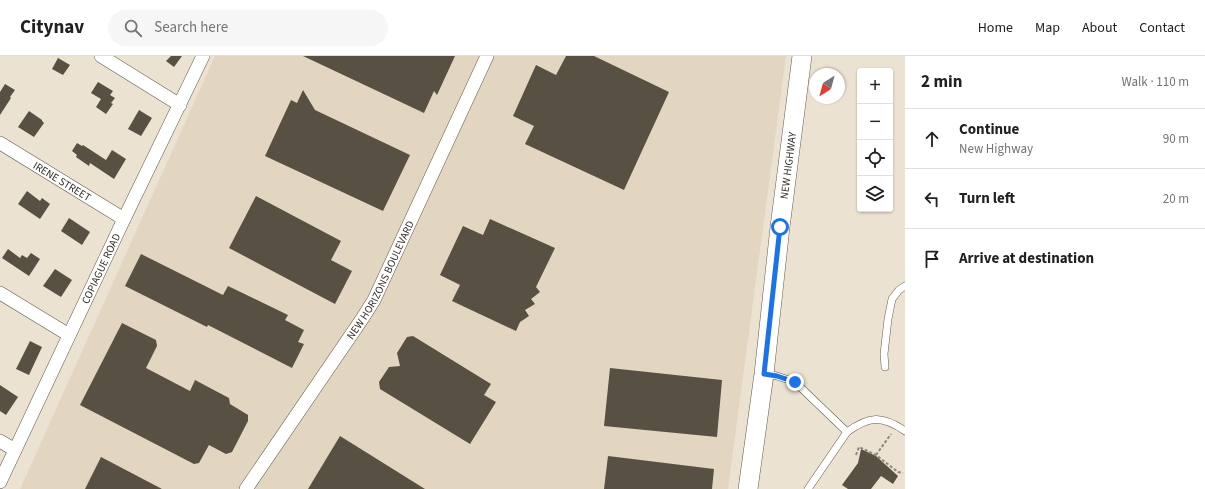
<!DOCTYPE html>
<meta charset="utf-8">
<style>
:root{--surface:#fff;--page:#f6f6f6;--text:#202124;--muted:#757577;--line:#e0e0e0}
body{margin:0;font-family:"Source Sans 3",sans-serif;background:var(--page);color:var(--text)}
.controls{position:absolute;right:12px;top:12px;display:grid;overflow:hidden;border-radius:4px;box-shadow:0 1px 3px #0004}
.controls button{width:36px;height:36px;display:grid;place-items:center;padding:0;border:0;border-bottom:1px solid var(--line);background:var(--surface);color:var(--text);font:20px sans-serif}
.compass{position:absolute;left:809px;top:12px;width:36px;height:36px;border-radius:50%;background:var(--surface);box-shadow:0 1px 3px #0004;rotate:216deg}
.stop{position:absolute;width:12px;height:12px;margin:-9px;border:3px solid #1a73e8;border-radius:50%;background:#fff}
.stop.end{background:#1a73e8;border-color:#fff;box-shadow:0 1px 4px #0008}
.list{margin:0;padding:0;list-style:none}
h2{display:flex;justify-content:space-between;align-items:center;height:52px;margin:0;padding:0 16px;font-size:17px}
h2 small{font-size:13px;font-weight:400;color:var(--muted)}
.list li{display:grid;grid-template-columns:26px 1fr auto;gap:12px;align-items:center;box-sizing:border-box;height:60px;padding:0 16px;border-top:1px solid var(--line)}
.list b{display:block;font-size:15px;white-space:nowrap}
.list p{margin:0;font-size:13px;white-space:nowrap;color:var(--muted)}
.list em{font-size:13px;font-style:normal;color:var(--muted)}
.icon{flex:none;width:22px;height:22px;fill:none;stroke:currentColor;stroke-width:2;stroke-linecap:round;stroke-linejoin:round}
.map{position:relative;flex:none;width:905px;height:433px;overflow:hidden}
header{display:flex;align-items:center;gap:24px;box-sizing:border-box;height:56px;padding:0 20px;background:var(--surface);border-bottom:1px solid var(--line)}
header strong{font-size:19px}
nav{display:flex;gap:22px;margin-inline-start:auto;font-size:14px}
.search{width:280px;height:36px;background:var(--page);display:flex;align-items:center;gap:10px;box-sizing:border-box;padding:0 14px;border-radius:22px;color:var(--muted);font-size:15px}
main{display:flex}
aside{flex:1;background:var(--surface)}
.map>svg:first-child{display:block}
.built{fill:#e3d6c0}
.building{fill:#585043}
.lines{fill:none;stroke-linecap:round;stroke-linejoin:round}
.lane-casing{stroke:#62594c;stroke-width:8}
.street-casing{stroke:#62594c;stroke-width:14}
.secondary-casing{stroke:#62594c;stroke-width:20}
.path{stroke:#8e877c;stroke-width:2;stroke-dasharray:3 2;stroke-linecap:butt}
.lane{stroke:#fff;stroke-width:7}
.street{stroke:#fff;stroke-width:13}
.secondary{stroke:#fff;stroke-width:19}
.route{stroke:#1a73e8;stroke-width:5}
.labels{text-anchor:middle;stroke-width:4;stroke-linejoin:round;paint-order:stroke}
.street-label{font-size:11px;fill:#34302a;stroke:#ece2d2}
</style>
<header>
<strong>Citynav</strong>
<div class="search"><svg class="icon" aria-label="search" viewBox="0 0 24 24"><circle cx="10" cy="10" r="6"/><path d="M15 15l6 6"/></svg>Search here</div>
<nav><a>Home</a><a>Map</a><a>About</a><a>Contact</a></nav>
</header>
<main>
<div class="map">
<svg width="905" height="433" viewBox="0 0 905 433">
<rect width="100%" height="100%" fill="#ece2d2"/>
<path class="built" d="M215 0H786L728 433H20Z"/>
<g class="building">
<path d="M171 0H182L174 11 166 5Z"/>
<path d="M303 0H455L437 39 434 35 424 57Z"/>
<path d="M566 0H594L669 36 624 134 525 88 534 70 513 60 536 9 556 19Z"/>
<path d="M58 2 70 9 63 19 52 13Z"/>
<path d="M98 26 113 35 110 39 115 42 111 47 113 48 106 58 96 51 101 43 91 37Z"/>
<path d="M5 28 15 34 10 41 11 42 0 59V36Z"/>
<path d="M303 34 315 54 410 99 383 155 265 100 291 44 297 47Z"/>
<path d="M139 54 152 62 141 80 128 73Z"/>
<path d="M29 55 42 64V65L44 67 34 81 18 71Z"/>
<path d="M77 87 82 90 83 89 106 104 112 94 126 103 114 123 90 107 89 110 76 101 77 99 72 95Z"/>
<path d="M27 135 40 145 42 142 50 148 40 163 18 148Z"/>
<path d="M256 140 341 185 331 204 352 215 335 248 229 192Z"/>
<path d="M69 162 90 176 82 189 61 175Z"/>
<path d="M490 163 555 192 536 231 540 236 531 243 535 248 525 254 529 260 520 266 516 275 452 245 460 229 440 219 463 170 483 179Z"/>
<path d="M8 193 20 202 22 199 27 202 31 197 40 203 29 220 2 202Z"/>
<path d="M141 198 223 239 228 230 288 259 285 264 304 274 298 286 304 288 292 312 208 269 207 271 125 230Z"/>
<path d="M55 213 72 224 61 241 43 230Z"/>
<path d="M122 267 156 284 157 290 146 312 190 335 195 324 229 342 230 348 248 359V365L232 396 226 398 209 389 199 407 194 408 80 349Z"/>
<path d="M413 280 491 328 484 339 496 346 470 388 380 333 379 326 389 311 400 310 397 297 407 281Z"/>
<path d="M30 285 42 291 29 319 16 313Z"/>
<path d="M610 312 722 324 717 381 604 370Z"/>
<path d="M0 329 18 341 6 359 0 355Z"/>
<path d="M340 380 425 433H308Z"/>
<path d="M861 393 876 400 898 420 893 428 881 420 871 433H848L842 429 858 407Z"/>
<path d="M608 400 714 413 712 433H604Z"/>
<path d="M101 401 162 433H85Z"/>
</g>
<g class="lines">
<g class="lane-casing">
<g id="lane">
<path d="M885 311 884 298 888 263 892 243 899 234 905 230"/>
<path d="M765 318 777 320 795 326 847 376"/>
<path d="M808 433 847 376C869 360 882 359 905 375"/>
</g>
</g>
<g class="street-casing">
<g id="street">
<path d="M101 0 180 49"/>
<path id="s1" d="M0 87 124 163"/>
<path d="M0 237 69 279"/>
<path d="M0 385 15 394"/>
<path id="s2" d="M0 426 124 163 203 0"/>
<path id="s3" d="M246 433 362 263 374 244 487 0"/>
</g>
</g>
<g class="secondary-casing">
<g id="secondary">
<path id="s4" d="M748 433 764 318 780 171 802 0"/>
</g>
</g>
<g class="path">
<path d="M856 399 859 391 876 399 898 416 903 417"/>
<path d="M876 399 891 378"/>
</g>
<use href="#lane" class="lane"/>
<use href="#street" class="street"/>
<use href="#secondary" class="secondary"/>
</g>
<g class="lines">
<path class="route" d="M780 171 764 318 777 320 795 326"/>
</g>
<g class="labels">
<g class="street-label">
<text dy="4" stroke="none"><textPath href="#s4" startOffset="326">NEW HIGHWAY</textPath></text>
<text dy="4" stroke="none"><textPath href="#s1" startOffset="73">IRENE STREET</textPath></text>
<text dy="4" stroke="none"><textPath href="#s2" startOffset="236">COPIAGUE ROAD</textPath></text>
<text dy="4" stroke="none"><textPath href="#s3" startOffset="249">NEW HORIZONS BOULEVARD</textPath></text>
</g>
</g>
</svg>
<div class="controls">
<button>+</button>
<button>−</button>
<button><svg class="icon" aria-label="locate" viewBox="0 0 24 24"><circle cx="12" cy="12" r="6"/><path d="M12 2v4M12 18v4M2 12h4M18 12h4"/></svg></button>
<button><svg class="icon" aria-label="layers" viewBox="0 0 24 24"><path d="M12 4l9 5-9 5-9-5zM3 14l9 5 9-5"/></svg></button>
</div>
<svg class="compass" viewBox="-18 -18 36 36"><path d="M0-13l5 13h-10z" fill="#e53935"/><path d="M0 13l5-13h-10z" fill="#757577"/></svg>
<div class="stop" style="left:780px;top:171px"></div>
<div class="stop end" style="left:795px;top:326px"></div>
</div>
<aside>
<h2>2 min<small>Walk · 110 m</small></h2>
<ul class="list">
<li><svg class="icon" aria-label="ahead" viewBox="0 0 24 24"><path d="M12 20V5M6 11l6-6 6 6"/></svg><div><b>Continue</b><p>New Highway</p></div><em>90 m</em></li>
<li><svg class="icon" aria-label="left" viewBox="0 0 24 24"><path d="M17 20v-9H6M10 6l-5 5 5 5"/></svg><div><b>Turn left</b></div><em>20 m</em></li>
<li><svg class="icon" aria-label="arrive" viewBox="0 0 24 24"><path d="M6 21V4h12l-3 4 3 4H6"/></svg><div><b>Arrive at destination</b></div></li>
</ul>
</aside>
</main>
